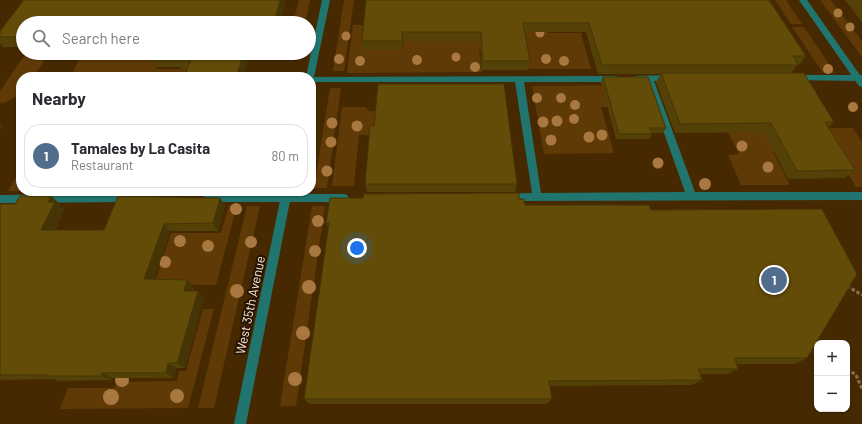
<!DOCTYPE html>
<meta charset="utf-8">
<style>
:root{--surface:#fff;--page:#f2f2f3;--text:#2b2b33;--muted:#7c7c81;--line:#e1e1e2;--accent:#506d8c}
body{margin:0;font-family:Barlow,sans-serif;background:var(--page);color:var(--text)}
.controls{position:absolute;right:12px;bottom:12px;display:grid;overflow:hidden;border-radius:8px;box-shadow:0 1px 3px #0004}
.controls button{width:36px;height:36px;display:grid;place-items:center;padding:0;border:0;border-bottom:1px solid var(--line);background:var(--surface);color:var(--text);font:20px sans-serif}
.you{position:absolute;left:357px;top:248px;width:14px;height:14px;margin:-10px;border:3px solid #fff;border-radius:50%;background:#1a73e8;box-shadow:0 0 0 6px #1a73e833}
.badge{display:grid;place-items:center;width:26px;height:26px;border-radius:50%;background:var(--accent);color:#fff;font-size:13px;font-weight:700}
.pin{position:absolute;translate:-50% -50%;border:2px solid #fff;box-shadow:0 1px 4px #0006}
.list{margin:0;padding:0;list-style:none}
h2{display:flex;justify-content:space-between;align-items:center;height:52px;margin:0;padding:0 16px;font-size:17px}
h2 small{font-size:13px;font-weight:400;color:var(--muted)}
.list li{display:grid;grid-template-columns:26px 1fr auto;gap:12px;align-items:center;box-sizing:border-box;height:64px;margin:0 8px 8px;padding:0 8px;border:1px solid var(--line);border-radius:16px}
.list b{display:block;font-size:15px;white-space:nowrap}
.list p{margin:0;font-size:13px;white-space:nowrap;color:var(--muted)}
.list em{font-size:13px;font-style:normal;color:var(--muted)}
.icon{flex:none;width:22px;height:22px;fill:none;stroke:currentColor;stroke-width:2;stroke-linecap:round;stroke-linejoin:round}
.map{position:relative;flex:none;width:862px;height:424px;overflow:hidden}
.search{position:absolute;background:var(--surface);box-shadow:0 1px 3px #0004;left:16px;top:16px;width:300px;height:44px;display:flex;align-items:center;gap:10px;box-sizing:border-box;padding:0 14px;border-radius:22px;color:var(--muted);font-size:15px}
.panel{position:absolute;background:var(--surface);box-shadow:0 1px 3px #0004;left:16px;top:72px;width:300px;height:124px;border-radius:16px}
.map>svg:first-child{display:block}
.green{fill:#5f3a06}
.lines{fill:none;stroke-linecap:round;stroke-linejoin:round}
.path{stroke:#896f4f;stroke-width:3;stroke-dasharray:3.5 2;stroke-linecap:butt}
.service{fill:#20756f;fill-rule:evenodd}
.minor{fill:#20756f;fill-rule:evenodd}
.tree{fill:#a87840}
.wall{fill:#544107}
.shaded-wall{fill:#453506}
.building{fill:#624c08;stroke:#453506}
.labels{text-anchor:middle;stroke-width:4;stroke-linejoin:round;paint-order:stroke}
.street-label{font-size:13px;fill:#fce8d5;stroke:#251402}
</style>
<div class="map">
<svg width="862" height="424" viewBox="0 0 862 424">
<rect width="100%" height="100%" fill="#462901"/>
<g class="green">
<path d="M299 0H310L305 23H293Z"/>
<path d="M344 0H354L344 71H333Z"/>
<path d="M775 0H786L802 24H791Z"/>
<path d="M820 0H831L862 41V57Z"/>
<path d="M353 25H366L363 50H403L404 30 424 26V41H468V32H481L482 50 479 51 482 72 347 73Z"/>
<path d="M519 26H547L548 33H581L591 69H529Z"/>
<path d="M792 27H804L835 73H823Z"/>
<path d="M83 53H163L156 69H180L186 53 195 77H92L94 73H72Z"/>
<path d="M24 56H47L34 77H21V94L4 103H0V91Z"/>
<path d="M636 85 644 107H601L614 153 544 154 532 86Z"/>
<path d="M330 88H341L327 188H314Z"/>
<path d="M342 107H365L369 111H376L405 134 359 135 354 186H332Z"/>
<path d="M826 128H853L862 142V187H856L823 132Z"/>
<path d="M776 131 787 151 773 152 790 185H741L728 155 739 154 728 132Z"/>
<path d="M21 168V191H8Z"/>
<path d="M229 205H237L216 285H154L171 233H221Z"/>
<path d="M247 206H260L214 408H198Z"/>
<path d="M312 206H325L296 406H280Z"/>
<path d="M203 309H214L188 408 60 409 68 388H114L117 382 177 381 179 371H186Z"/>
</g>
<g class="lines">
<g class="path">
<path d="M847 286 862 295"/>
<path d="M813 343 817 347"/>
<path d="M847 369 856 375 862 389"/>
</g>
<g class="service">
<path d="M672 75 676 78 675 80 654 81 695 192H862V200L506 201 503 200 501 197 503 194 532 193 515 82H311V77H308L616 76 619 77V81L616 82H524L541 193 685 192 646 82H636L632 79 636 76Z"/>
<path d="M794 75H862V81L791 80 790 78Z"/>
<path d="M130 194 133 195 135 198 133 201 130 202 0 203V195Z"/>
<path d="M208 194H344L347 195 349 198 347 201 344 202H208L205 201 203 198 205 195Z"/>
</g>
<g class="minor">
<path d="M322 0H330L314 77 311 80V77H306Z"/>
<path d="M799 0H807L862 78V87L859 86Z"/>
<path d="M282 191H292L246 424H234Z"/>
</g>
</g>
<g class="tree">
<circle cx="838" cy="13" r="4.5"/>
<circle cx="850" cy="27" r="4.5"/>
<circle cx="540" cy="33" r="4.5"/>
<circle cx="346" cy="36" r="4.5"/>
<circle cx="456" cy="57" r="4.5"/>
<circle cx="339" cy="59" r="5"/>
<circle cx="546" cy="59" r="5"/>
<circle cx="417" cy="60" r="5"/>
<circle cx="360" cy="61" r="5"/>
<circle cx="564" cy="61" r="5"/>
<circle cx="475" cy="67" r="5"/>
<circle cx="828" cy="69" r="5"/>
<circle cx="537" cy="98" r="5"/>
<circle cx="561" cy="98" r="5"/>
<circle cx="575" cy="105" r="5"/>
<circle cx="853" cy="107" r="5"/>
<circle cx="574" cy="119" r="5"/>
<circle cx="557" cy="121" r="5.5"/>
<circle cx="543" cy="122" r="5.5"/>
<circle cx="332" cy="123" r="5.5"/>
<circle cx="357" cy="126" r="5.5"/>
<circle cx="602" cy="135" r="5.5"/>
<circle cx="589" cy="137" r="5.5"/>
<circle cx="551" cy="140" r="5.5"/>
<circle cx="331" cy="142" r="5.5"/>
<circle cx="742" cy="146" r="5.5"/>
<circle cx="658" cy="163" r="5.5"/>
<circle cx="768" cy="167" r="5.5"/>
<circle cx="327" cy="171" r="5.5"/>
<circle cx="705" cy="184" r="6"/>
<circle cx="236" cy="209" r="6"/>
<circle cx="318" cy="221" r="6"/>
<circle cx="180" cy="241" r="6"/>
<circle cx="251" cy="242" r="6"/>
<circle cx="208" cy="246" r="6"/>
<circle cx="315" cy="251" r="6"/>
<circle cx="165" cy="262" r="6"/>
<circle cx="309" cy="287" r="7"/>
<circle cx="237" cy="291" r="7"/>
<circle cx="303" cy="333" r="7"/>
<circle cx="295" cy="379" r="7"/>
<circle cx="122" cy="380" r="7"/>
<circle cx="111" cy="397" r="8"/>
<circle cx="177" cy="396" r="7"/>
</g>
<g class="wall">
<path d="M24 0H285V1L280 23H23V47H3L0 43V31Z"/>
<path d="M366 0H769L806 56 799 65H797L791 73 834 122 828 127 855 170 845 178 788 179 764 132 675 133 656 82 661 74H598L586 32H524L530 61 528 70H482L480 41H403L402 50H363L362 41Z"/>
<path d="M845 0H862V22Z"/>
<path d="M101 53H272L271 55H250L188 67H158L153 58H104Z"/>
<path d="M603 77 666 128 663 133H651L652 134 649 139H616L601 82Z"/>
<path d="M365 184H517L515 192H367Z"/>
<path d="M33 191H67L65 193H35Z"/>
<path d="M128 191H206V193H130Z"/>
<path d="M220 198 225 206 218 231H170L154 280 194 287 193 291H198L204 298 185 368H176L174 378H112L111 380 58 381 53 379 3 380 0 379V204H60L59 205 64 209 55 230H104Z"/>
<path d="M519 199 525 205 651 210 807 358 795 364H737L738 369 727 374H700L702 380 692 385 550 386 552 399 547 404H309L304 399 329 229 326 223Z"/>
</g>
<g class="shaded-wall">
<path d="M280 0H285V1L280 23H274Z"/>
<path d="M402 32 403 41 402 50Z"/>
<path d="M244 53H249L250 55 243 77H236Z"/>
<path d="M0 121 4 125 0 131Z"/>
<path d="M51 196 60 204 59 205 64 209 51 237 41 230 48 202Z"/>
<path d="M220 198 225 206 218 231 213 223Z"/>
<path d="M164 224 170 231 152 286 144 279Z"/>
<path d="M187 280 194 287 191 298 184 291Z"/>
<path d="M198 291 204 298 185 368 177 363Z"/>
<path d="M168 363 176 368 174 378 166 373Z"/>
<path d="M102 373 112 378 111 380 101 376Z"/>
</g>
<g class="building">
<path d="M24 0H280L274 23H23V37H0V31Z"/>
<path d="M366 0H769L806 56H793L798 65H602L589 23H523L530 61H483L481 32H402V41H362Z"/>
<path d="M155 53H244L236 77H184L192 57H153Z"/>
<path d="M661 73H804L834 122H825L855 170 797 171 771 123 680 124Z"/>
<path d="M603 77H648L666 128H650L652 134H619Z"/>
<path d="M378 84H504L517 184H365L370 126H374Z"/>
<path d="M519 193V199H524L525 205H649L651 210 822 209 857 274 807 358H735L738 369H698L702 380 549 381 552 399H304L329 223H326L330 198H363L364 194Z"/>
<path d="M20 196H51L48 202H55L41 230H104L118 196 220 198 213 223 164 224 144 279 187 280 184 291H198L177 363H168L166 373H102L101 376H46L47 375H0V204H15Z"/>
</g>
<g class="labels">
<g class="street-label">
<text transform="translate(250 305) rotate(-78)" y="5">West 35th Avenue</text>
</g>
</g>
</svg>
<div class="controls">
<button>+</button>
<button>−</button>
</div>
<div class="you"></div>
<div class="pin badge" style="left:774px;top:280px">1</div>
<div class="search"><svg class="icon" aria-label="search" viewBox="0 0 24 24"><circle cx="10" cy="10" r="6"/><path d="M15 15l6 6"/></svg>Search here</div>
<section class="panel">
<h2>Nearby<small></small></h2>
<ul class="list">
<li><span class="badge">1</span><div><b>Tamales by La Casita</b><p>Restaurant</p></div><em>80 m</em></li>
</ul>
</section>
</div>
